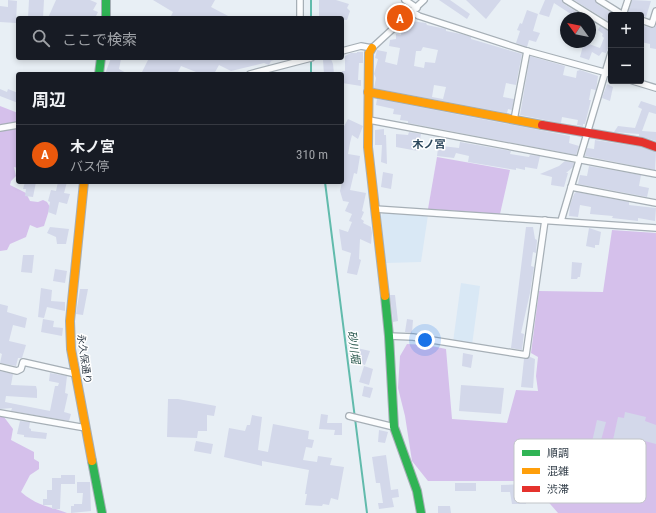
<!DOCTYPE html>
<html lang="ja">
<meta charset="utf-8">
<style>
:root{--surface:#171b24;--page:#242831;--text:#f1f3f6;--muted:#9ea1a6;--line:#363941;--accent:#ea580c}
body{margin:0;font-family:"Roboto Condensed","Noto Sans JP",sans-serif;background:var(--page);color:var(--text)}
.controls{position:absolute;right:12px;top:12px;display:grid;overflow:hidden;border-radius:4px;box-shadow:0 2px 6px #0003}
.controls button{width:36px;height:36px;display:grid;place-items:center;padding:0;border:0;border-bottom:1px solid var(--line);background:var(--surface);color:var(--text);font:20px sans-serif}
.compass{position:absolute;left:560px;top:12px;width:36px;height:36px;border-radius:50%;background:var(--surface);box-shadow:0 2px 6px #0003;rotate:303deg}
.you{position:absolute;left:425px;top:340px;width:14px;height:14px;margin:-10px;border:3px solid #fff;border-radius:50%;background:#1a73e8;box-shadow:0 0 0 6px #1a73e833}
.badge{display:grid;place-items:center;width:26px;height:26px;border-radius:50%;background:var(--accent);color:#fff;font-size:13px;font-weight:700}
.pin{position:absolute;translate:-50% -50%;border:2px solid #fff;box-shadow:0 1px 4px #0006}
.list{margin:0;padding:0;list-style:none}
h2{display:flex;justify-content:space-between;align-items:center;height:52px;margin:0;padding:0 16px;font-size:17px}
h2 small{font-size:13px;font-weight:400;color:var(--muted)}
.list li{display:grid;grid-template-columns:26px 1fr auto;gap:12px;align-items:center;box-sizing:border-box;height:60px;padding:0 16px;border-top:1px solid var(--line)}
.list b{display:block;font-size:15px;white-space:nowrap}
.list p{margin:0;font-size:13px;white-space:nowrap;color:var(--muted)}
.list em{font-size:13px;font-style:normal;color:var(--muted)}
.icon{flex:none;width:22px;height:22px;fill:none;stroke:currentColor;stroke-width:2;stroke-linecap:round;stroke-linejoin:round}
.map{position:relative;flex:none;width:656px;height:513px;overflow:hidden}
.search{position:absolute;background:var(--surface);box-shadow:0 2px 6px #0003;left:16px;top:16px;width:328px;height:44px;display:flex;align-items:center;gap:10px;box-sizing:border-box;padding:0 14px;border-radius:4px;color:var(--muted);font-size:15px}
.panel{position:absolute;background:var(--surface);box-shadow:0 2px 6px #0003;left:16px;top:72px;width:328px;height:112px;border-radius:4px}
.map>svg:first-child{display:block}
.built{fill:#d9e8f5}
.forest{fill:#d5c0eb}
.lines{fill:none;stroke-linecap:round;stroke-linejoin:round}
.stream{stroke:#61bbac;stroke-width:2}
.building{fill:#d3d8ea;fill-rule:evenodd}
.street-casing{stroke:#a6afb6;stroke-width:8}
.fast-casing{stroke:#a6afb6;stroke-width:10}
.slow-casing{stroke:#a6afb6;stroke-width:10}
.jam-casing{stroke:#a6afb6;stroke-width:10}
.street{stroke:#fcfdfe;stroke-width:5.5}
.fast{stroke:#30b455;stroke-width:8}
.slow{stroke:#ff9f0a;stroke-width:8}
.jam{stroke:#e5322d;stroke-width:8}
.labels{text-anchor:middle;stroke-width:3;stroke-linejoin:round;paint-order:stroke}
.street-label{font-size:10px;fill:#313d48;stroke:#fff}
.neighbourhood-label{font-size:11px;font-weight:bold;fill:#2c475c;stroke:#fff}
.water-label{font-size:11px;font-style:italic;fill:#1f5045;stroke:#fff}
.key{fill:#fff;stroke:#c1c5c8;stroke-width:1}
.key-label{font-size:11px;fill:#313d48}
</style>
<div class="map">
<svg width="656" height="513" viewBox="0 0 656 513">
<rect width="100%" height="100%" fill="#e8eff5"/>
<g class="built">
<path d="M384 212 428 215 421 262 386 263 381 216Z"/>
<path d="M461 283 480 286 472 345 453 342Z"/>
</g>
<g class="forest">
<path d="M0 106 18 113V168L14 167 16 176 11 181 10 185 26 193 30 201 38 202 43 200 47 202 50 207 44 226 37 228 30 225 26 237 10 244 7 250 0 251Z"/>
<path d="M437 157 510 170 500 214 428 209Z"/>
<path d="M612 230 656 233V513H558L530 481H428L412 461 405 416 398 388 400 356 407 344 427 345 446 349 452 419 507 423 516 390 538 391 536 376 538 357 531 353 539 291 603 292Z"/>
<path d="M0 417H4L13 429 11 440 34 452V459L39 462V469L30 475 21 492C37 506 49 506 67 513H0Z"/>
</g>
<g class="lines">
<g class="stream">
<path d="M311 18V0"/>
<path d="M311 59V74"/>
<path d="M325 182 367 513"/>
</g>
</g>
<g class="building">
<path d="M8 0 17 1 16 23 0 22V6L8 7Z"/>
<path d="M29 0H44L43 18H28Z"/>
<path d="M56 0H90L97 3 93 10 98 12 95 18H48Z"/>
<path d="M153 0H215L211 7 232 18H170L173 12Z"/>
<path d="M319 0H336L349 4 347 8 350 11 347 20 319 18Z"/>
<path d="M439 0H450L470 14 467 19Z"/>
<path d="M466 0H501L486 19Z"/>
<path d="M545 0H562L564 4 587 18H577L554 3 549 17 539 14Z"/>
<path d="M574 0H595L597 4 615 15H611V23Z"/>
<path d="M632 0 651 1 646 17 641 15H627Z"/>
<path d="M527 10 538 14 533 31 540 33 536 42 529 40 527 47 516 43 520 31 517 30 520 23 522 24Z"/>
<path d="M411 21 426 23 427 25 446 29V31L461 34 471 37V39L522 54 516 85 506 83 503 97 514 99 512 110 508 109 507 113 374 88 376 78 374 74 378 59 375 58 377 50 387 52 385 62 397 65 400 48 389 46 390 40 396 39V34L401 35 402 28ZM423 47 438 50 435 63 425 62 424 68 414 66 416 51H421ZM434 85 446 87 443 99 432 97Z"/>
<path d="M641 25 651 28 656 26V49L650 48V44L641 42Z"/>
<path d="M600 26 611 32V38L608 44H610L606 53 602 52 599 56 592 52 589 60 580 57 584 42H590L589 44 600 48 604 38 602 36 603 34 598 30Z"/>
<path d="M357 52H363V63H359L358 80H361V86L342 83V71H345V56L351 53H357Z"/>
<path d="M530 56 565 66 563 75 576 78 577 71 580 70 598 76 596 90 591 89 589 100H591L585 124H583V126L577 125 578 120 562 117 561 123 520 115Z"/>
<path d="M111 58 121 59 119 69 128 74H105Z"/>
<path d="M149 58H274V60L271 61 269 65 264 63 231 71 219 65 214 74H201L181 66 177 74H141Z"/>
<path d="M331 59 333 64 334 74H324L323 60Z"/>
<path d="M607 84 613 87 610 101 602 98Z"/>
<path d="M0 89 7 92 8 89 18 93V103L0 96Z"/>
<path d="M377 99 570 136 569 143 579 146 576 155 408 123V121L400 120 401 115 393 114 394 109 376 105Z"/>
<path d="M641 101 656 106V114L649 112 642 131 656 132V141L639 136V134L614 132 618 126 635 128 642 109 638 107Z"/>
<path d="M348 119 363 126 358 139 352 135 350 143 348 154 360 156 357 174 354 173 350 190 366 193 362 211 364 212 361 219 364 221 363 223 371 227 372 233 371 244 360 239 359 259 361 260 357 275 347 273 351 253 342 250 339 229 348 232 352 222 349 221 352 214 345 211 349 202 343 201 340 191 342 182V130Z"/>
<path d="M384 129V135H386L387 164 381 162 382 145H375V130Z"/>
<path d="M409 132 421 134 418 151 396 147V134L408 135Z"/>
<path d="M595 140 641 147 656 152 655 170 585 156 587 148 594 149Z"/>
<path d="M460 142 511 151 510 154 529 157 530 155 540 156 537 169 525 167V170L516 168V170L468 162 469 156 456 153 454 158 437 156 438 148 442 149V146L459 148Z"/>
<path d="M565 161 574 163 573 167 566 173H568L564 187 551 185 552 177 540 174 559 166Z"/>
<path d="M589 166 641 175 639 186 649 188 647 197 578 184 580 175 587 176Z"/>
<path d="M383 172 393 174 391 189 381 187Z"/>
<path d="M25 182H36L33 197 25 196 26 189H23Z"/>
<path d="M58 182H67L64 193 70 194 67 204 59 202 56 215 48 212 50 202 48 201 51 190 56 191Z"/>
<path d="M576 192 629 202V205L656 208 655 221 638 218V221L612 218 613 216 590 214 591 207 580 205 578 217 569 216 570 205 574 194Z"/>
<path d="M50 227 69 229 66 244H57L56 237 47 233Z"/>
<path d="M526 227H533L535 239 537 240 536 253 533 252 531 266 534 267 530 293 521 333 524 334 522 350 511 348Z"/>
<path d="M589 228 601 232 599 245H595V248L586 246Z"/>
<path d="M23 255H34L32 273 21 272Z"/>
<path d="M572 262 582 263 580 277H578L577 279H571Z"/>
<path d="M55 269 67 271 65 283 53 281Z"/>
<path d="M41 288 52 290 51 301 65 302V311L47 307 44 318 38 317Z"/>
<path d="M80 289H88L83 315 76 314Z"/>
<path d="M390 295H395L398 321 393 322Z"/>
<path d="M0 304 8 306 7 312 27 318 25 328 13 325 9 341 26 345 22 358H18L16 366 0 363 2 354 0 353Z"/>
<path d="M43 319 54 321 53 327 63 328 62 336 41 332Z"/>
<path d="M407 319 413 320 412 333 405 332Z"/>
<path d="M357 348 370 351 365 365 357 362 358 358 355 357Z"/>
<path d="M463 353 473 355 471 368 462 366Z"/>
<path d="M530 357 535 359 533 388 521 387 524 359Z"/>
<path d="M364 366 373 369 369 385 359 382Z"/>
<path d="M0 371 13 374 11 385 36 386 37 390V398L6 396 5 402 50 411 55 386H58L59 383 49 381 50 373 67 376 65 393 68 394 64 412 71 414 69 421 11 411 12 408 0 409Z"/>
<path d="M461 385 504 388 501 414 459 411Z"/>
<path d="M364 386 373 388 370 398 362 396Z"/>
<path d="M168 399H178L216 406 214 416 207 415V431H198L197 438 167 437Z"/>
<path d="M625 412 646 417 645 421 656 425V444L641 440 638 453 625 450 622 463 614 461 617 441 613 440 618 417 624 418Z"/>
<path d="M321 414 328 415 327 423H342V435H334L335 430 319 429Z"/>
<path d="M252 415 262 417 258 450 268 452 273 424 309 431 308 439 314 440 312 448 306 447 303 460 317 462 318 456 332 458 330 465 344 467 338 500 331 498 329 505 323 504 322 506 305 505 307 494H305L309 470 262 461V466L224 457 229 428 245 431 247 425H250Z"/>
<path d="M597 420 606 422 600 444 592 442Z"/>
<path d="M20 421 30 422 29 428 31 429V431L47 433 46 439 24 437V435L17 434Z"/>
<path d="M379 430 388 432 385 443 378 442Z"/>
<path d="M196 441 213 444 211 454 194 451Z"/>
<path d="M386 455 391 490 398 489 399 497 392 498 394 507 379 509 378 503H383L380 483H376L372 457Z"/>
<path d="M61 475H75V484H61L60 509H52V505H43V499H47V490H52V478H61Z"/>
<path d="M77 482H90L91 511 71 513V506H74V504H82L83 493H77Z"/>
<rect x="455" y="483" width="21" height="8"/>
<path d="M526 484V504H512L510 492H501V485Z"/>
<path d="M438 506H450L451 513H438Z"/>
</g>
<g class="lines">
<g class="street-casing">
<g id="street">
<path d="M405 0 417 8"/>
<path d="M566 0 611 28"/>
<path d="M599 0 623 15"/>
<path d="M412 12 419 16 527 51 611 74"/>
<path d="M623 15 628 0"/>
<path d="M300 18V0"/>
<path d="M641 20 652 24 656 11"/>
<path d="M342 51 361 46 372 48 424 0"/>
<path d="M250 74 311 58"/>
<path d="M633 81 656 88"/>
<path d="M369 120 656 174"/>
<path d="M514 120 527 51"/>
<path d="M0 128 18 125"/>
<path d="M571 187 656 203"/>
<path d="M375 209 656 228"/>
<path d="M561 221 611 53"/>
<path d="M389 336 413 337 526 355 545 220"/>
<path d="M0 367 17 371 21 369 23 362 76 374"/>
<path d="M0 413 86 428"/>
<path d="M349 416 394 427"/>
</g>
</g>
<g class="fast-casing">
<g id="fast">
<path d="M106 0V18"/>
<path d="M99 74 101 58"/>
<path d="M385 296 389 336 394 427 417 491 421 513"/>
<path d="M92 461 102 513"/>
</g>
</g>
<g class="slow-casing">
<g id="slow">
<path d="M372 48 369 53 368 147 385 296"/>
<path d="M368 92 542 125"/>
<path d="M84 182 70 321 71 349 92 461"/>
</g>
</g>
<g class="jam-casing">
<path id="jam" d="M542 125 642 142 656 147"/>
</g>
<use href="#street" class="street"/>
<use href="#fast" class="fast"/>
<use href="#slow" class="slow"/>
<use href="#jam" class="jam"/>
</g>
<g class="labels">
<g class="street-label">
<text transform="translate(85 359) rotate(82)" y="4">永久保通り</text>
</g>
<g class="neighbourhood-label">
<text x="429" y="148">木ノ宮</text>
</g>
<g class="water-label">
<text transform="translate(354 347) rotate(83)" y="4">砂川堀</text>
</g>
</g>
<rect x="514" y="439" width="132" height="64" rx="6" class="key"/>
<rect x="522" y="450" width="18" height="6" fill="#30b455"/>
<rect x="522" y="468" width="18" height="6" fill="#ff9f0a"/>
<rect x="522" y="486" width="18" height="6" fill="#e5322d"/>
<g class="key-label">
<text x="547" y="457">順調</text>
<text x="547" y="475">混雑</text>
<text x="547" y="493">渋滞</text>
</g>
</svg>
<div class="controls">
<button>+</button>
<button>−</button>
</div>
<svg class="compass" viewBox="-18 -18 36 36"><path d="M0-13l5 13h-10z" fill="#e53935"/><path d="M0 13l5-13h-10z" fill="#9ea1a6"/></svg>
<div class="you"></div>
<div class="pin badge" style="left:400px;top:18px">A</div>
<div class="search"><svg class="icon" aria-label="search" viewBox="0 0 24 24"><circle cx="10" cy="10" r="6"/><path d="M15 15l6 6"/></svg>ここで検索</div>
<section class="panel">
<h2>周辺<small></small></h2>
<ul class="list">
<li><span class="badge">A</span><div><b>木ノ宮</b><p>バス停</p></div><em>310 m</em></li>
</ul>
</section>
</div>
